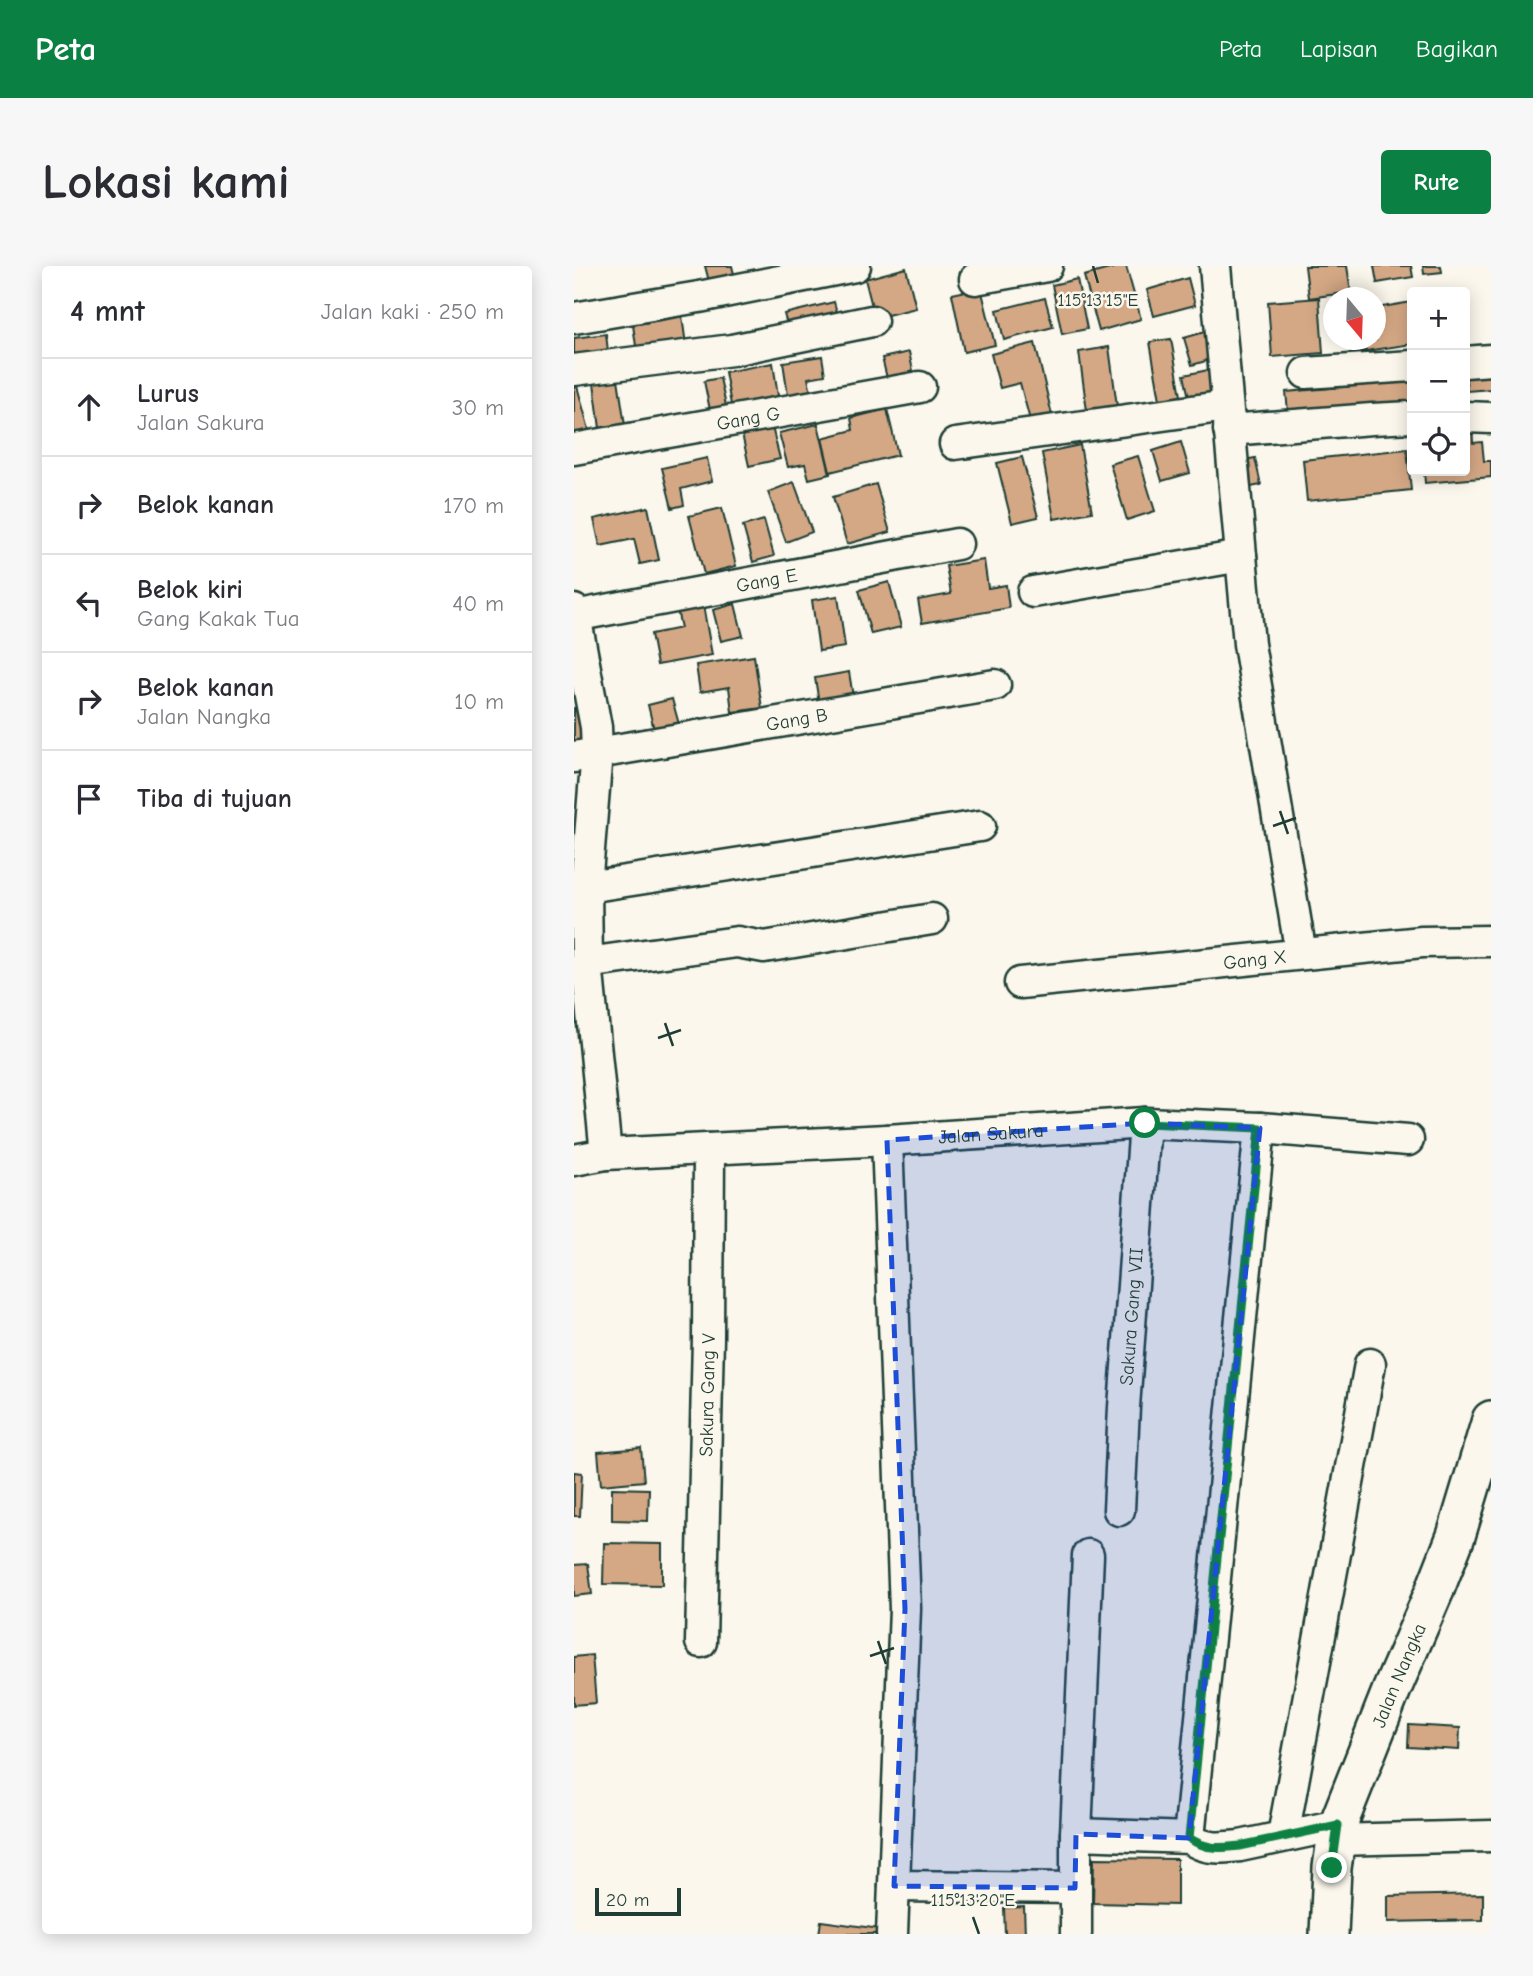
<!DOCTYPE html>
<html lang="id">
<meta charset="utf-8">
<style>
:root{--surface:#fff;--page:#f7f7f7;--text:#2b2b33;--muted:#7c7c81;--line:#e1e1e2;--accent:#0b8043}
body{margin:0;font-family:"Comic Neue",sans-serif;background:var(--page);color:var(--text)}
.controls{position:absolute;right:21px;top:21px;display:grid;overflow:hidden;border-radius:7px;box-shadow:0 4px 18px #0003}
.controls button{width:63px;height:63px;display:grid;place-items:center;padding:0;border:0;border-bottom:2px solid var(--line);background:var(--surface);color:var(--text);font:35px sans-serif}
.compass{position:absolute;left:749px;top:21px;width:63px;height:63px;border-radius:50%;background:var(--surface);box-shadow:0 4px 18px #0003;rotate:161deg}
.scale{position:absolute;left:21px;bottom:18px;width:86px;box-sizing:border-box;padding-left:7px;border:4px solid #1f3d34;border-top:0;font-size:19px;line-height:24px;white-space:nowrap;color:#1f3d34;-webkit-text-stroke:5px #fbf7ec;paint-order:stroke}
.stop{position:absolute;width:21px;height:21px;margin:-16px;border:5px solid #0b8043;border-radius:50%;background:#fff}
.stop.end{background:#0b8043;border-color:#fff;box-shadow:0 2px 7px #0008}
.list{margin:0;padding:0;list-style:none}
h2{display:flex;justify-content:space-between;align-items:center;height:91px;margin:0;padding:0 28px;font-size:30px}
h2 small{font-size:23px;font-weight:400;color:var(--muted)}
.list li{display:grid;grid-template-columns:46px 1fr auto;gap:21px;align-items:center;box-sizing:border-box;height:98px;padding:0 28px;border-top:2px solid var(--line)}
.list b{display:block;font-size:26px;white-space:nowrap}
.list p{margin:0;font-size:23px;white-space:nowrap;color:var(--muted)}
.list em{font-size:23px;font-style:normal;color:var(--muted)}
.icon{flex:none;width:38px;height:38px;fill:none;stroke:currentColor;stroke-width:2;stroke-linecap:round;stroke-linejoin:round}
.map{position:relative;flex:none;width:917px;height:1668px;overflow:hidden;border-radius:7px}
header{display:flex;align-items:center;gap:42px;box-sizing:border-box;height:98px;padding:0 35px;background:var(--accent);color:#fff}
header strong{font-size:33px}
nav{display:flex;gap:38px;margin-inline-start:auto;font-size:24px}
.intro{display:flex;align-items:center;justify-content:space-between;box-sizing:border-box;height:168px;padding:0 42px}
h1{margin:0;font-size:49px}
.button{padding:18px 32px;border-radius:7px;background:var(--accent);color:#fff;font-size:24px;font-weight:700}
main{display:flex;gap:42px;padding:0 42px}
aside{flex:1;background:var(--surface);border-radius:7px;box-shadow:0 4px 18px #0003}
.map>svg:first-child{display:block}
.building{fill:#d4a885;stroke:#1f3d34;stroke-width:2}
.lines{fill:none;stroke-linecap:round;stroke-linejoin:round}
.minor-casing{stroke:#1f3d34;stroke-width:35}
.major-casing{stroke:#1f3d34;stroke-width:42}
.minor{stroke:#fbf7ec;stroke-width:30}
.major{stroke:#fbf7ec;stroke-width:37}
.route{stroke:#0b8043;stroke-width:9}
.marked{fill:#1d4ed8;fill-opacity:0.2;stroke:#1d4ed8;stroke-width:5;stroke-dasharray:14 9;stroke-linejoin:round}
.ticks{fill:none;stroke:#1f3d34;stroke-width:2.5}
.labels{text-anchor:middle;stroke-width:5;stroke-linejoin:round;paint-order:stroke}
.street-label{font-size:19px;fill:#1f3d34;stroke:#fbf7ec}
.ticks-label{font-size:18px;text-anchor:middle;fill:#1f3d34;stroke:#fbf7ec;stroke-width:5;stroke-linejoin:round;paint-order:stroke}
</style>
<header>
<strong>Peta</strong>
<nav><a>Peta</a><a>Lapisan</a><a>Bagikan</a></nav>
</header>
<div class="intro"><h1>Lokasi kami</h1><a class="button">Rute</a></div>
<main>
<aside>
<h2>4 mnt<small>Jalan kaki · 250 m</small></h2>
<ul class="list">
<li><svg class="icon" aria-label="ahead" viewBox="0 0 24 24"><path d="M12 20V5M6 11l6-6 6 6"/></svg><div><b>Lurus</b><p>Jalan Sakura</p></div><em>30 m</em></li>
<li><svg class="icon" aria-label="right" viewBox="0 0 24 24"><path d="M7 20v-9h11M14 6l5 5-5 5"/></svg><div><b>Belok kanan</b></div><em>170 m</em></li>
<li><svg class="icon" aria-label="left" viewBox="0 0 24 24"><path d="M17 20v-9H6M10 6l-5 5 5 5"/></svg><div><b>Belok kiri</b><p>Gang Kakak Tua</p></div><em>40 m</em></li>
<li><svg class="icon" aria-label="right" viewBox="0 0 24 24"><path d="M7 20v-9h11M14 6l5 5-5 5"/></svg><div><b>Belok kanan</b><p>Jalan Nangka</p></div><em>10 m</em></li>
<li><svg class="icon" aria-label="arrive" viewBox="0 0 24 24"><path d="M6 21V4h12l-3 4 3 4H6"/></svg><div><b>Tiba di tujuan</b></div></li>
</ul>
</aside>
<div class="map">
<svg width="917" height="1668" viewBox="0 0 917 1668">
<rect width="100%" height="100%" fill="#fbf7ec"/>
<filter id="ink" filterUnits="userSpaceOnUse"><feTurbulence type="fractalNoise" baseFrequency=".0143" numOctaves="2"/><feDisplacementMap in="SourceGraphic" scale="14" xChannelSelector="R" yChannelSelector="G"/><feConvolveMatrix kernelMatrix="1 2 1 2 8 2 1 2 1" color-interpolation-filters="sRGB"/></filter>
<g filter="url(#ink)">
<g class="building">
<path d="M131 0H158L161 12 136 19Z"/>
<path d="M546 0H552L567 53 525 65 510 10Z"/>
<path d="M731 0H773L777 26 735 32Z"/>
<path d="M800 0H837L839 11 803 17Z"/>
<path d="M849 0H867L868 6 850 8Z"/>
<path d="M332 2 342 42 301 52 291 13Z"/>
<path d="M614 12 621 39 580 50 573 24Z"/>
<path d="M503 13 513 63 488 68 478 19Z"/>
<path d="M407 22 421 79 390 86 378 28Z"/>
<path d="M471 32 479 61 430 74 423 44Z"/>
<path d="M745 32 749 87 698 91 694 36Z"/>
<path d="M260 36 266 57 216 69 210 48Z"/>
<path d="M838 36V78L785 86 783 74H802V42Z"/>
<path d="M108 50 112 79 63 87 59 59Z"/>
<path d="M634 65 642 92 618 99 610 72Z"/>
<path d="M32 68 35 94 0 99V72Z"/>
<path d="M597 73 607 130 586 134 576 76Z"/>
<path d="M461 77 478 149 456 154 446 117 426 122 417 88Z"/>
<path d="M535 81 543 140 513 145 505 86Z"/>
<path d="M335 86 341 114 315 120 308 92Z"/>
<path d="M248 90 251 109 234 112 238 132 215 136 209 96Z"/>
<path d="M199 97 205 136 158 144 151 106Z"/>
<path d="M917 99V123L893 125 891 102Z"/>
<path d="M639 103 646 135 617 141 610 109Z"/>
<path d="M146 112 152 140 136 144 130 115Z"/>
<path d="M44 113 52 166 27 170 20 117Z"/>
<path d="M838 115V144L715 155 712 126Z"/>
<path d="M3 120 17 171 0 175V121Z"/>
<path d="M313 143 324 189 256 206 248 172 279 164 277 152Z"/>
<path d="M898 156 899 177 908 176 910 195H917V211L851 217 850 205H891V157Z"/>
<path d="M244 158 256 208 235 213 231 198 214 201 205 167Z"/>
<path d="M198 161 206 193 175 200 168 168Z"/>
<path d="M607 176 616 207 588 215 579 185Z"/>
<path d="M506 179 518 246 480 253 468 187Z"/>
<path d="M833 183 837 224 733 235 729 194Z"/>
<path d="M564 190 581 245 553 254 536 198Z"/>
<path d="M448 191 464 251 438 257 423 197Z"/>
<path d="M133 192 138 215 107 223 110 239 98 242 88 202Z"/>
<path d="M681 192 687 219 667 223 661 196Z"/>
<path d="M220 216 238 266 212 276 194 226Z"/>
<path d="M302 218 316 266 273 278 259 231Z"/>
<path d="M74 241 85 294 66 298 60 273 26 280 20 253Z"/>
<path d="M148 242 162 300 130 308 115 250Z"/>
<path d="M190 254 200 290 179 296 169 260Z"/>
<path d="M410 294 414 322 432 319 435 342 348 357 344 334 377 328 372 300Z"/>
<path d="M315 316 327 361 297 368 285 324Z"/>
<path d="M264 330 271 381 245 385 238 334Z"/>
<path d="M161 338 169 370 147 375 139 344Z"/>
<path d="M129 339 138 389 83 399 77 368 107 362 103 344Z"/>
<path d="M180 390 188 442 158 446 155 421 126 426 122 399Z"/>
<path d="M275 406 280 437 246 443 241 412Z"/>
<path d="M98 433 106 462 81 468 74 439Z"/>
<path d="M4 441 12 481 0 483V442Z"/>
<path d="M67 1182 70 1215 27 1219 24 1186Z"/>
<path d="M0 1206 8 1207 6 1250H0Z"/>
<path d="M38 1222 75 1223 74 1255 38 1254Z"/>
<path d="M30 1277 88 1278V1319L29 1318Z"/>
<path d="M14 1298 18 1328 0 1330V1299Z"/>
<path d="M18 1389 22 1437 0 1439V1391Z"/>
<path d="M835 1459 886 1462 885 1484 834 1481Z"/>
<path d="M520 1592 603 1593V1639L519 1637Z"/>
<path d="M909 1628V1654L814 1656V1630Z"/>
<path d="M450 1641 451 1668H431L430 1642Z"/>
<path d="M247 1655 307 1663 306 1668H245Z"/>
</g>
<g class="lines">
<g class="minor-casing">
<g id="minor">
<path d="M641 0 675 378 727 688"/>
<path d="M401 13 473 0"/>
<path d="M0 52 125 31 281 0"/>
<path d="M891 96 917 94"/>
<path d="M0 104 158 84 298 55"/>
<path d="M732 107 838 100"/>
<path d="M891 151 917 152"/>
<path d="M655 164 798 153 838 151"/>
<path d="M381 178 653 140"/>
<path id="s1" d="M0 183 346 121"/>
<path d="M459 326 667 290"/>
<path d="M0 344 22 461 23 486 12 620 13 697 32 888"/>
<path id="s2" d="M0 350 383 278"/>
<path id="s3" d="M0 491 421 419"/>
<path d="M0 623 406 560"/>
<path d="M13 697 163 676 190 681 358 653"/>
<path id="s4" d="M446 717 848 676 917 675"/>
<path d="M313 874 331 1343 318 1668"/>
<path id="s5" d="M0 894 32 888 313 874 571 857 686 862 834 874"/>
<path id="s6" d="M545 1244 550 1141 571 857"/>
<path id="s7" d="M127 1376 134 1072 135 883"/>
<path d="M502 1568 615 1572C632 1584 646 1582 666 1580L764 1559"/>
<path d="M709 1570 796 1098"/>
<path d="M615 1572 686 862"/>
<path d="M761 1574 917 1570"/>
<path d="M320 1620 501 1622"/>
<path d="M502 1668V1568L514 1289"/>
</g>
</g>
<g class="major-casing">
<g id="major">
<path id="s8" d="M755 1668 758 1602 764 1559 818 1423 860 1326 882 1270 917 1154"/>
</g>
</g>
<use href="#minor" class="minor"/>
<use href="#major" class="major"/>
</g>
</g>
<g class="lines" filter="url(#ink)">
<path class="route" d="M571 857 686 862 615 1572C632 1584 646 1582 666 1580L764 1559 758 1602"/>
</g>
<path class="marked" d="M571 857 686 862 615 1572 502 1568 501 1622 320 1620 331 1343 313 874Z"/>
<path class="ticks" d="M519 0 524 17M706 545 714 568M699 560 722 552M91 757 99 780M84 772 107 764M304 1375 312 1398M296 1390 320 1382M399 1651 405 1668"/>
<g class="labels">
<g class="street-label">
<text dy="7" stroke="none"><textPath href="#s1" startOffset="177">Gang G</textPath></text>
<text dy="7" stroke="none"><textPath href="#s2" startOffset="196">Gang E</textPath></text>
<text dy="7" stroke="none"><textPath href="#s3" startOffset="226">Gang B</textPath></text>
<text dy="7" stroke="none"><textPath href="#s4" startOffset="236">Gang X</textPath></text>
<text dy="7" stroke="none"><textPath href="#s5" startOffset="418">Jalan Sakura</textPath></text>
<text dy="7" stroke="none"><textPath href="#s6" startOffset="194">Sakura Gang VII</textPath></text>
<text dy="7" stroke="none"><textPath href="#s7" startOffset="247">Sakura Gang V</textPath></text>
<text dy="7" stroke="none"><textPath href="#s8" startOffset="271">Jalan Nangka</textPath></text>
</g>
</g>
<g class="ticks-label">
<text x="524" y="40">115°13'15"E</text>
<text x="399" y="1640">115°13'20"E</text>
</g>
</svg>
<div class="controls">
<button>+</button>
<button>−</button>
<button><svg class="icon" aria-label="locate" viewBox="0 0 24 24"><circle cx="12" cy="12" r="6"/><path d="M12 2v4M12 18v4M2 12h4M18 12h4"/></svg></button>
</div>
<svg class="compass" viewBox="-18 -18 36 36"><path d="M0-13l5 13h-10z" fill="#e53935"/><path d="M0 13l5-13h-10z" fill="#7c7c81"/></svg>
<div class="scale">20 m</div>
<div class="stop" style="left:571px;top:857px"></div>
<div class="stop end" style="left:758px;top:1602px"></div>
</div>
</main>
